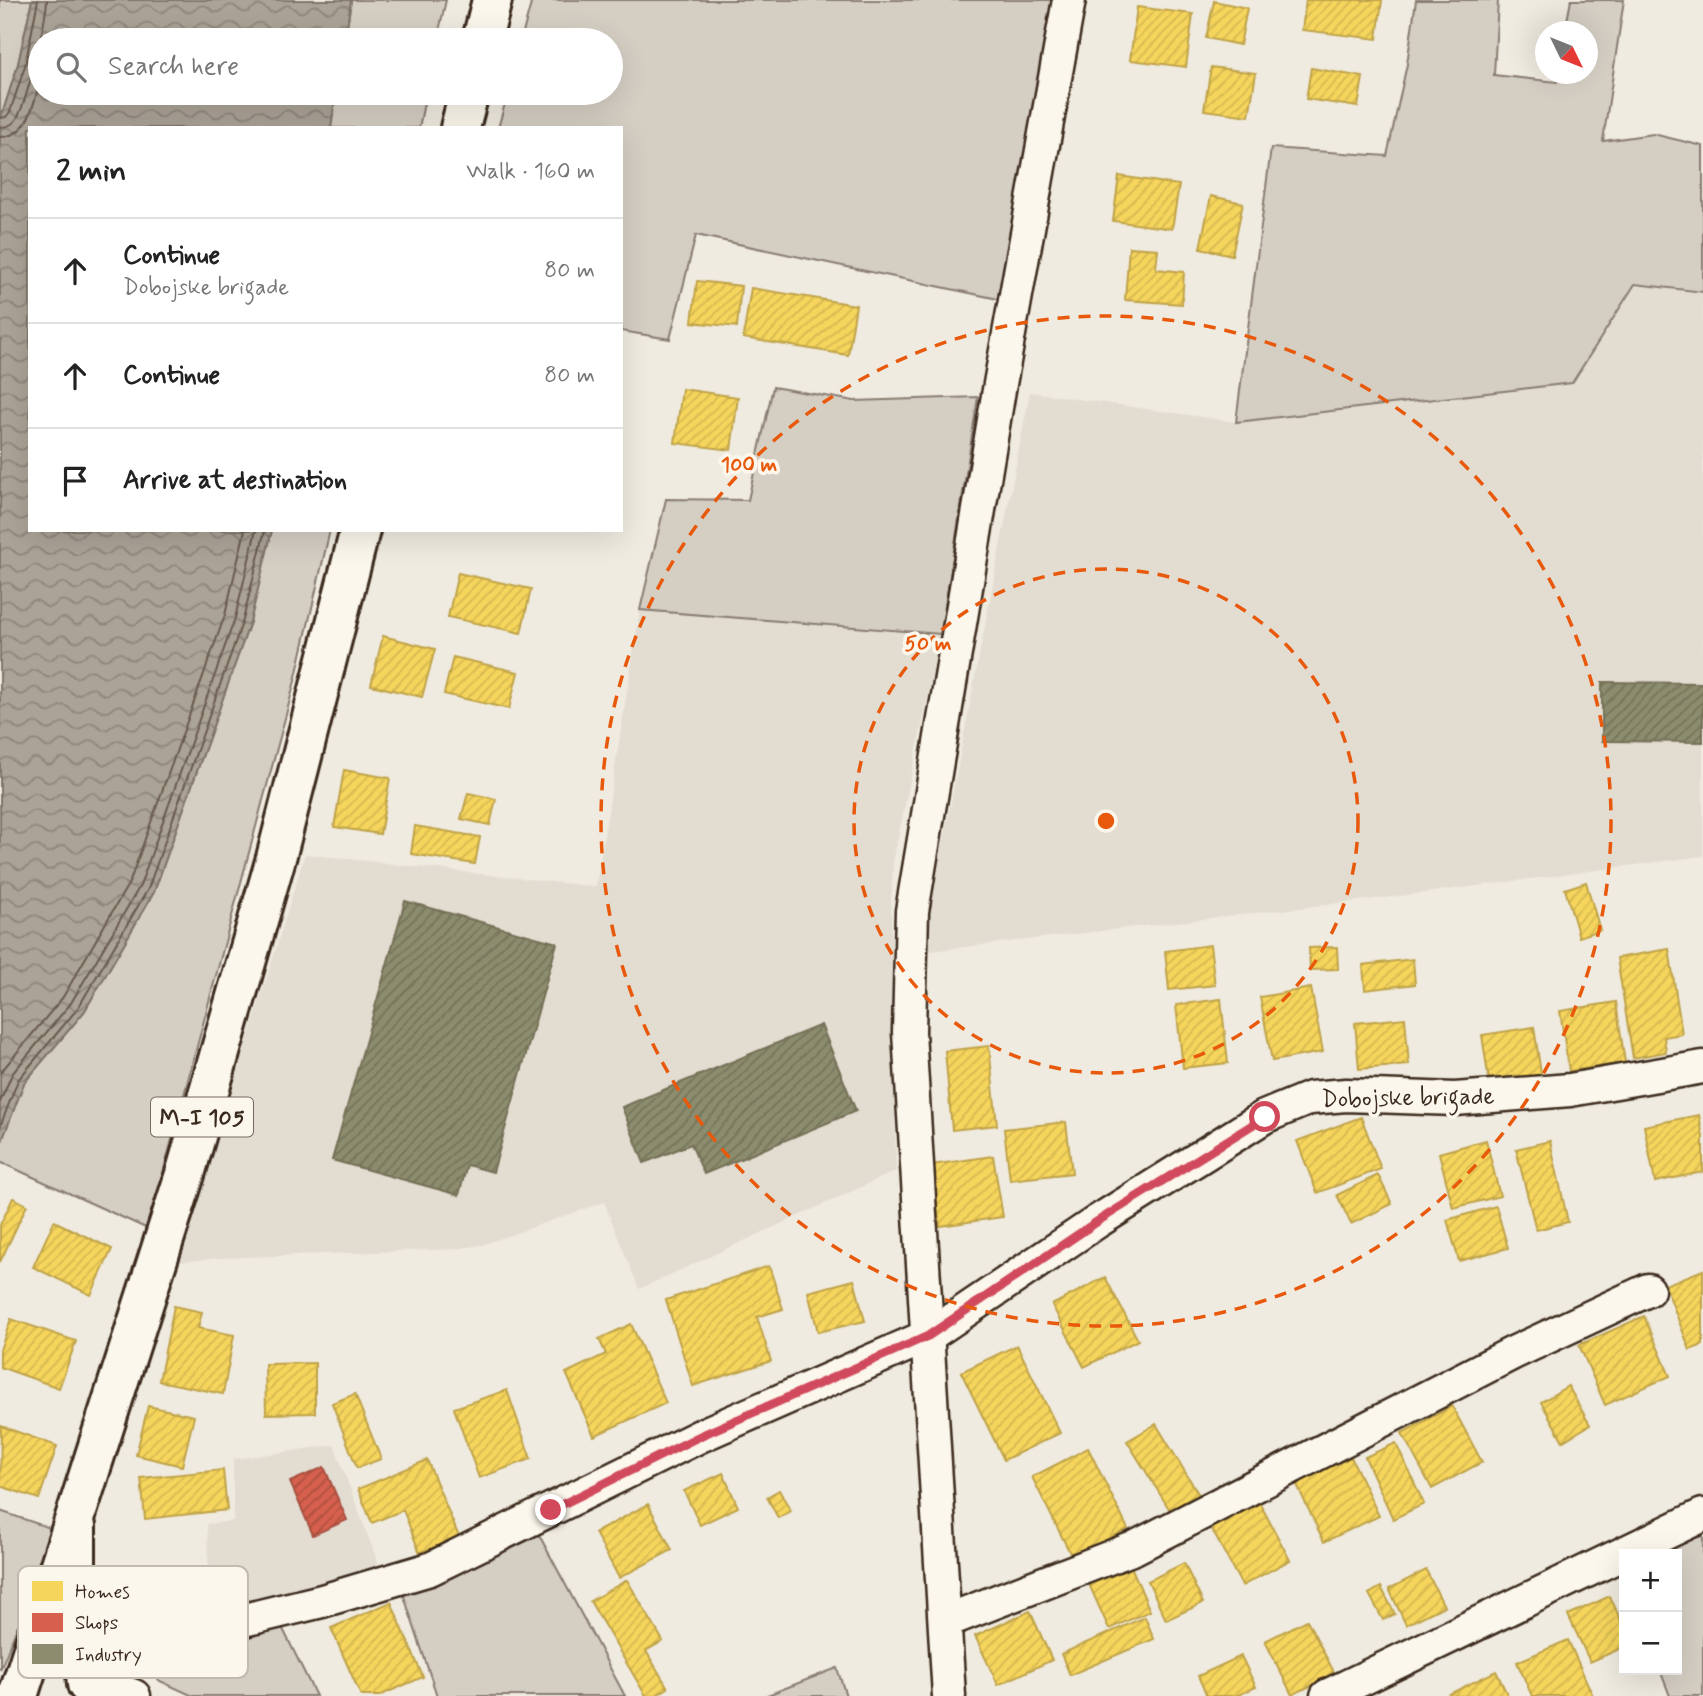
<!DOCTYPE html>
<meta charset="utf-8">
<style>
:root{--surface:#fff;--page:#f2f2f2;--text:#222;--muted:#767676;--line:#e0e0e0}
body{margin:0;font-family:Mynerve,sans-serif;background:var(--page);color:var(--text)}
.controls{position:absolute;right:21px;bottom:21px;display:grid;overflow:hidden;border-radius:0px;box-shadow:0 7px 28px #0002}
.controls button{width:63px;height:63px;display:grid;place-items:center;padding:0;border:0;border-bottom:2px solid var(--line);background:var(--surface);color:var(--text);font:35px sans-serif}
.compass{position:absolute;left:1535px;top:21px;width:63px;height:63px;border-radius:50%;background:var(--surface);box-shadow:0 7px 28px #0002;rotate:133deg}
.stop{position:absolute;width:21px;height:21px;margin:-16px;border:5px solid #d1495b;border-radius:50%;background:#fff}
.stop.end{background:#d1495b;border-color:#fff;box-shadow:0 2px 7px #0008}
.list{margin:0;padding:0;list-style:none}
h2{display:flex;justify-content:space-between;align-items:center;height:91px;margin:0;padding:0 28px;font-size:30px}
h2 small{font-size:23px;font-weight:400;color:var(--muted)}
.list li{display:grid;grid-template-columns:46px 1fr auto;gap:21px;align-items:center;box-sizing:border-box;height:105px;padding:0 28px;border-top:2px solid var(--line)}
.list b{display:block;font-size:26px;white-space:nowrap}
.list p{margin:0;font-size:23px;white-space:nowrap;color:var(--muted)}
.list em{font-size:23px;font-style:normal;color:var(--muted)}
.icon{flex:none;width:38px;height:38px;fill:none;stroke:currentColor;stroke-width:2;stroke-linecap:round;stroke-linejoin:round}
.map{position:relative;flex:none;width:1703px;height:1696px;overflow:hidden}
.search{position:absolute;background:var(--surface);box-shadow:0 7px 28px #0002;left:28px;top:28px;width:595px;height:77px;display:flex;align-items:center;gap:18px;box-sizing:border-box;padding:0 24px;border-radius:38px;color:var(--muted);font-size:26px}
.panel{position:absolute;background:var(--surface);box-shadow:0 7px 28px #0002;left:28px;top:126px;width:595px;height:406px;border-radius:0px}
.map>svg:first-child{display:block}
.built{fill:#e2dcd1}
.grass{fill:#d5cec3;stroke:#887c70;stroke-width:2}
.water{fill:url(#water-waves);stroke:#7f7367;stroke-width:2}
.homes{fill:url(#homes-hatch);stroke:#bea249;stroke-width:2}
.shops{fill:url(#shops-hatch);stroke:#a8503f;stroke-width:2}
.industry{fill:url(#industry-hatch);stroke:#746f56;stroke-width:2}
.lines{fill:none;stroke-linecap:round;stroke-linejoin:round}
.shore{stroke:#685a4e;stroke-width:2}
.street-casing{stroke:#3b2a1e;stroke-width:37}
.secondary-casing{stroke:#3b2a1e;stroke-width:44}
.primary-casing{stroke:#3b2a1e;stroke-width:44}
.street{stroke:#fbf7ec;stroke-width:32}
.secondary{stroke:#fbf7ec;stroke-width:38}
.primary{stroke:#fbf7ec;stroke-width:38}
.route{stroke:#d1495b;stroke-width:9}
.ring{fill:none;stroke:#e8590c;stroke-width:3.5;stroke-dasharray:12 9}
.labels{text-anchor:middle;stroke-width:7;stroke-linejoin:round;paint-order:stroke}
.shield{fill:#fbf7ec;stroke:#75685c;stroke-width:2}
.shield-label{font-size:23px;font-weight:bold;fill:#3b2a1e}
.street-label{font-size:24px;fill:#3b2a1e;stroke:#fbf7ec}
.key{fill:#fbf7ec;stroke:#c1baae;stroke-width:2}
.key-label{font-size:19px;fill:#3b2a1e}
.centre{fill:#e8590c;stroke:#fbf7ec;stroke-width:3.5}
.ring-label{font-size:21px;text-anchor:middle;font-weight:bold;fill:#e8590c;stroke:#fbf7ec;stroke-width:7;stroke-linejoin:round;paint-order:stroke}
</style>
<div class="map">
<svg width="1703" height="1696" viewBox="0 0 1703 1696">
<defs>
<pattern id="water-waves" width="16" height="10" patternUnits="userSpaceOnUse" patternTransform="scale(1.75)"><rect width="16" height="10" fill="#aca397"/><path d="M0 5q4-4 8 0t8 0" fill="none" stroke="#8d857b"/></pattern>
<pattern id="homes-hatch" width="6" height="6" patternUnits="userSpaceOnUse" patternTransform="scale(1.75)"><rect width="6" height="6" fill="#f6d55c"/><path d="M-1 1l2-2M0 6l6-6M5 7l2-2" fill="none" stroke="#d4b750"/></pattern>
<pattern id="shops-hatch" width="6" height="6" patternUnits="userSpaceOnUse" patternTransform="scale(1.75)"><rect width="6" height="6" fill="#d6604d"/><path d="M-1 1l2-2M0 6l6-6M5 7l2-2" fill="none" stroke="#af4f3f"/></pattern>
<pattern id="industry-hatch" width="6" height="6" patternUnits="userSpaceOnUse" patternTransform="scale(1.75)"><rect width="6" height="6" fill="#8c8c6e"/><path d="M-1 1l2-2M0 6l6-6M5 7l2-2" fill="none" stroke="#74735a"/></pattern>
</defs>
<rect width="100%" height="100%" fill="#f0ebe0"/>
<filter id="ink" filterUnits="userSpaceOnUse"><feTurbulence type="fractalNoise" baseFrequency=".0143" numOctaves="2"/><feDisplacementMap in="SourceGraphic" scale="14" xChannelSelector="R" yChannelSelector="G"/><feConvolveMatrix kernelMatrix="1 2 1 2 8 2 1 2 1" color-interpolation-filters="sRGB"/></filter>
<g filter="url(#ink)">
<g class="built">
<path d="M1635 284 1703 292V856L1417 894 922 952 1030 392 1236 422 1571 383Z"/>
<path d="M640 610 941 634 893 862 891 905 896 1171 639 1289 604 1202 482 1245 455 1249 221 1258 179 1262 305 854 596 887Z"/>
<path d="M334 1445 381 1571 210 1608 207 1524 233 1521V1459Z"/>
</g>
<g class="grass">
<path d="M0 0H32L18 64 0 121Z"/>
<path d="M351 0H446L437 40H345Z"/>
<path d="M532 0H1053L998 299 696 235 670 339 621 331V128H498L508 93H611V40H521Z"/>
<path d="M1416 0H1498L1494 75 1557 82 1558 74H1588V32L1565 31 1571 0H1624L1603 141 1653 134 1703 146V292L1635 284 1572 383 1236 422 1271 148 1387 156 1407 64Z"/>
<path d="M336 93H426L419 128H331Z"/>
<path d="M773 387 854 401 978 397 941 634 640 610 666 499 748 500Z"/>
<path d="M272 530H330L295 681 148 1229 0 1162V1146L24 1083 84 1012 154 892 250 622Z"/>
<path d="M0 1511 56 1530 0 1670Z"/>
<path d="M538 1533 625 1696H437L401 1587 437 1581 471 1567Z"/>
<path d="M1703 1536V1696H1670L1660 1670H1677V1554H1657L1690 1539Z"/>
<path d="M280 1623 316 1696H193L160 1681 149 1670 156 1657Z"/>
<path d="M837 1668 846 1696H765Z"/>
</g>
<path class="water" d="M32 0H351L345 40H40V93H336L331 128H30V530H272L250 622 154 892 84 1012 24 1083 0 1146V121L18 64Z"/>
<g class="homes">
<path d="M1306 0H1382L1377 39 1302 30Z"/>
<path d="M1214 1 1247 8 1240 45 1206 38Z"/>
<path d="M1137 7 1193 14 1186 67 1130 60Z"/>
<path d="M1211 67 1256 73 1249 116 1204 110Z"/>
<path d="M1311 68 1363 77 1358 107 1306 99Z"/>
<path d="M1119 176 1179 185 1172 229 1113 221Z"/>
<path d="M1211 196 1243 203 1232 255 1200 248Z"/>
<path d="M1129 247 1158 249 1156 269 1184 272 1182 304 1125 300Z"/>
<path d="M697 281 741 286 737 327 692 322Z"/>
<path d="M751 288 856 305 848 355 743 338Z"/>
<path d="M682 389 738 397 731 450 675 443Z"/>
<path d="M458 573 531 589 521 633 448 617Z"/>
<path d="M383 636 435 649 422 697 371 685Z"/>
<path d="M453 657 518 672 509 709 444 694Z"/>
<path d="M344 770 390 778 380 834 334 827Z"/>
<path d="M468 793 496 799 490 825 461 819Z"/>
<path d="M415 826 480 837 475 864 411 854Z"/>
<path d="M1586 882 1600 930 1579 937 1565 889Z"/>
<path d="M1210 945 1215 985 1169 990 1165 951Z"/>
<path d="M1337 947 1338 969 1310 970 1309 948Z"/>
<path d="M1669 949 1682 1034 1664 1037 1666 1052 1633 1058 1617 958Z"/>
<path d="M1413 959 1415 984 1365 990 1363 965Z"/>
<path d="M1311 988 1323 1052 1272 1061 1260 997Z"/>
<path d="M1221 999 1228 1063 1183 1068 1176 1005Z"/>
<path d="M1616 1002 1625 1063 1569 1071 1560 1011Z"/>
<path d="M1405 1018 1409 1065 1359 1069 1355 1023Z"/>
<path d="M1534 1027 1542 1080 1490 1088 1482 1035Z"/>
<path d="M989 1046 997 1125 952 1130 945 1051Z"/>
<path d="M1699 1115 1703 1137V1172L1655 1182 1644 1126Z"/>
<path d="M1361 1117 1381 1169 1317 1193 1297 1141Z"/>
<path d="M1066 1122 1072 1173 1010 1180 1004 1129Z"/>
<path d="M1486 1140 1500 1196 1453 1208 1439 1153Z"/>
<path d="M1550 1141 1568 1222 1536 1230 1516 1149Z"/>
<path d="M993 1156 1003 1217 940 1226 931 1165Z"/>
<path d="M1378 1175 1392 1204 1351 1224 1337 1195Z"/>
<path d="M13 1198 27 1205 0 1262V1225Z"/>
<path d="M1496 1206 1508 1248 1459 1261 1447 1220Z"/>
<path d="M54 1221 112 1249 91 1295 33 1267Z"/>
<path d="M769 1266 783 1309 757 1317 771 1361 693 1386 666 1300Z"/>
<path d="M1703 1270V1345L1690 1350 1665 1285Z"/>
<path d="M1105 1277 1138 1340 1084 1367 1052 1305Z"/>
<path d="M854 1280 865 1321 818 1332 808 1292Z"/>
<path d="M174 1306 202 1312 198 1328 234 1335 223 1394 159 1381Z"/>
<path d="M1644 1316 1670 1376 1605 1405 1579 1345Z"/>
<path d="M11 1319 76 1341 59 1388 0 1367V1350Z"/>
<path d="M631 1324 666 1403 594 1436 566 1373 606 1354 599 1339Z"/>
<path d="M1017 1345 1060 1433 1004 1460 961 1372Z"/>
<path d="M315 1363V1413L266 1414 265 1364Z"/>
<path d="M1568 1386 1590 1425 1563 1441 1541 1402Z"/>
<path d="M507 1390 531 1459 479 1478 454 1408Z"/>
<path d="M355 1394 381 1459 357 1468 332 1403Z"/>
<path d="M148 1406 194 1416 182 1466 136 1455Z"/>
<path d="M1452 1406 1482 1462 1432 1489 1402 1433Z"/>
<path d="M1156 1424 1199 1495 1171 1512 1127 1441Z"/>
<path d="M1 1426 57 1446 39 1499 0 1486Z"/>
<path d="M1396 1443 1424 1504 1393 1519 1365 1457Z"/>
<path d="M1088 1448 1128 1529 1072 1557 1032 1477Z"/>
<path d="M1351 1457 1379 1516 1324 1542 1296 1483Z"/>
<path d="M427 1460 459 1537 420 1553 403 1510 372 1523 358 1489Z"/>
<path d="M223 1470 227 1510 145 1519 141 1478Z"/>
<path d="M723 1473 738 1507 700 1525 684 1491Z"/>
<path d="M779 1490 791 1511 778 1518 767 1497Z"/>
<path d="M1257 1498 1290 1560 1242 1586 1209 1524Z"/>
<path d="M648 1504 672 1550 619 1578 595 1533Z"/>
<path d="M1184 1563 1203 1603 1166 1620 1148 1581Z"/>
<path d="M1130 1564 1150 1611 1109 1629 1088 1582Z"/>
<path d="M1426 1570 1444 1606 1406 1625 1389 1589Z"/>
<path d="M627 1580 663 1641 646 1651 668 1688 655 1696H646L590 1601Z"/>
<path d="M1381 1587 1395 1614 1383 1620 1369 1594Z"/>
<path d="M1610 1596 1624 1628V1647L1590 1662 1568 1615Z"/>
<path d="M391 1602 423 1677 379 1696H361L331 1628Z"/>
<path d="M1030 1611 1052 1660 998 1685 975 1636Z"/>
<path d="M1145 1617 1154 1639 1070 1675 1061 1654Z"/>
<path d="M1307 1620 1335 1674 1292 1695 1265 1641Z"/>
<path d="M1568 1640 1593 1696H1532L1517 1662Z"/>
<path d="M1241 1656 1256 1687 1236 1696H1207L1198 1676Z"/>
<path d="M1496 1671 1508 1696H1447V1695Z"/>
</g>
<path class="shops" d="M324 1467 347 1520 313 1535 290 1482Z"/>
<g class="industry">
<path d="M1602 682 1703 683V742L1602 741Z"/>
<path d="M405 901 557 943 493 1172 467 1165 459 1195 332 1160Z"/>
<path d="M821 1025 856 1111 704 1174 691 1144 644 1163 622 1107Z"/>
</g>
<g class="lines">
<g class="shore">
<path d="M0 118 6 117 10 112 25 66 38 0"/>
<path d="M0 127C6 127 11 126 15 121 26 109 46 19 47 0"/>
<path d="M0 137C30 136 33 104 40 82"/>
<path d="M0 1073 63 997 130 881 225 615 245 530"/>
<path d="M0 1102 12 1074 71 1003 140 886 235 618 256 530"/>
<path d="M0 1127 18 1080 78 1008 148 889 243 620 265 530"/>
</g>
<g class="street-casing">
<g id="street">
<path d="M946 1621 1134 1548 1513 1353 1648 1290"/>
<path d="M96 1682 133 1647 322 1601 430 1569 702 1435 928 1336 1098 1221 1264 1117 1310 1098 1346 1095 1455 1099 1570 1090 1703 1067"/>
<path d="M87 1684 96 1682 134 1696"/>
<path d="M949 1696 909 1032 912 911 1000 384 1069 0"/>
<path d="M1327 1696 1703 1515"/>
</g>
</g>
<g class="secondary-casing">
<path id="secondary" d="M76 1526V1574L87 1684"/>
</g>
<g class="primary-casing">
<g id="primary">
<path d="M482 40 492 0"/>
<path d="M460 128 469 93"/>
<path d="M18 1696 186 1171 276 858 360 530"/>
</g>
</g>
<use href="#street" class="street"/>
<use href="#secondary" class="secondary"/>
<use href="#primary" class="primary"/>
</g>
</g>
<g class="lines" filter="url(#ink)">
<path class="route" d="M551 1510 702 1435 928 1336 1098 1221 1265 1117"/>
</g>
<g class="ring">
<circle cx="1106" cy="821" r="252"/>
<circle cx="1106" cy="821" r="505"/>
</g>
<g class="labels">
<rect class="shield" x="151" y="1097.5" width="102" height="39" rx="5"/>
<g class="shield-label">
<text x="202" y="1125">M-I 105</text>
</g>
<g class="street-label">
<text transform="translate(1408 1097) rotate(-1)" y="8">Dobojske brigade</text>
</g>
</g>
<rect x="18" y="1566" width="230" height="112" rx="10" class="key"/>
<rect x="32" y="1581" width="31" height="20" fill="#f6d55c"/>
<rect x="32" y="1613" width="31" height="19" fill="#d6604d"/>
<rect x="32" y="1644" width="31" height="20" fill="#8c8c6e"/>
<g class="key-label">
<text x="75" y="1598">Homes</text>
<text x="75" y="1629">Shops</text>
<text x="75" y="1661">Industry</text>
</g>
<circle cx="1106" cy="821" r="10" class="centre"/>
<g class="ring-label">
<text x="749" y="471">100 m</text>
<text x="928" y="650">50 m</text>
</g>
</svg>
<div class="controls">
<button>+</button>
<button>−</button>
</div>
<svg class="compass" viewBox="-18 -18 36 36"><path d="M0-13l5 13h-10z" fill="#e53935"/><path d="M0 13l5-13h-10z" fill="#767676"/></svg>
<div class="stop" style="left:1265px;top:1117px"></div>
<div class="stop end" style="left:551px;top:1510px"></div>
<div class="search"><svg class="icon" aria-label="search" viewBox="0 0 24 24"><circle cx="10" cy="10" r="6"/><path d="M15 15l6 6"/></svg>Search here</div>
<section class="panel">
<h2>2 min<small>Walk · 160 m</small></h2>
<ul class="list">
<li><svg class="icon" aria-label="ahead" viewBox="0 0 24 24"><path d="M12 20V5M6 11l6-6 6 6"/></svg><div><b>Continue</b><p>Dobojske brigade</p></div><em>80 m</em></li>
<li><svg class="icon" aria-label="ahead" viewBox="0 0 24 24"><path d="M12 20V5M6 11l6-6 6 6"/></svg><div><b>Continue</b></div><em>80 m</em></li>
<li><svg class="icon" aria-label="arrive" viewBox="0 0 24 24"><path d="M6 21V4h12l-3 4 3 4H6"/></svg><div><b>Arrive at destination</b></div></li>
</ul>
</section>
</div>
